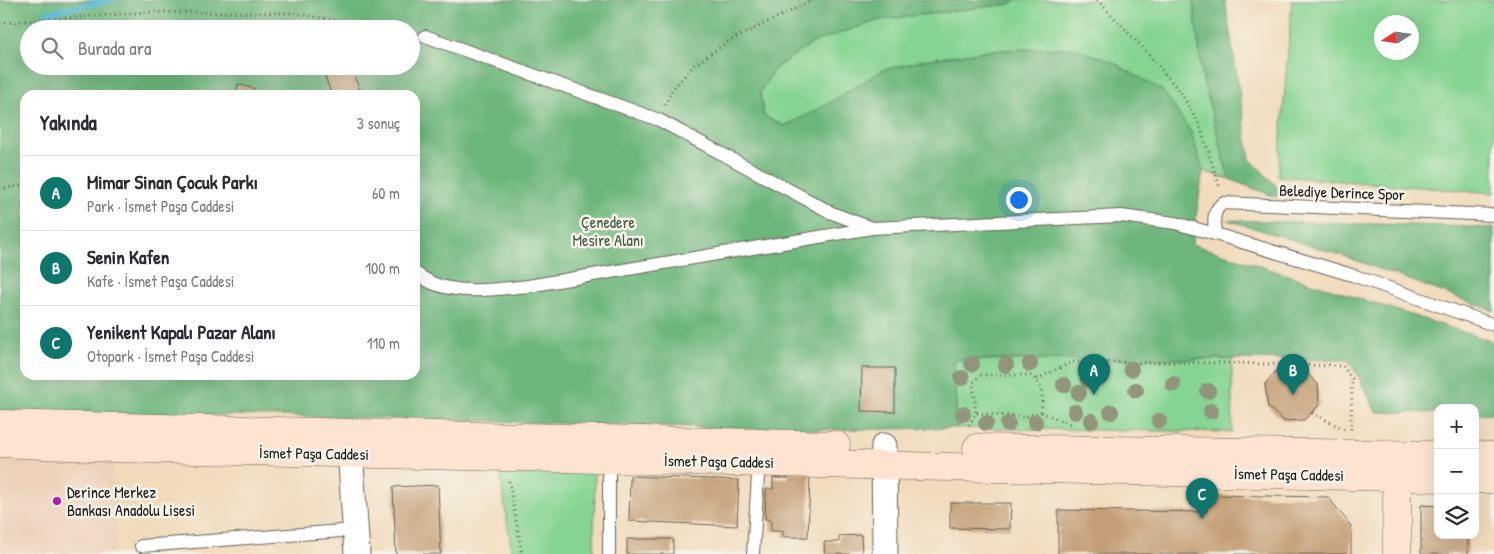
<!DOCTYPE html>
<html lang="tr">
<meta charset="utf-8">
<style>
:root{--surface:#fff;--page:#f2f2f3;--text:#2b2b33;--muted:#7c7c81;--line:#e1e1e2;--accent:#0f766e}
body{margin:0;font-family:"Patrick Hand",sans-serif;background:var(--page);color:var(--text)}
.controls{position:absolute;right:15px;bottom:15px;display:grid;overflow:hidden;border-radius:10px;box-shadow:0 5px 20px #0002}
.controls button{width:45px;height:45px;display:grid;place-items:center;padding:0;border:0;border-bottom:1px solid var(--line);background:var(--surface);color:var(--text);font:25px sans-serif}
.compass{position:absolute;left:1374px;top:15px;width:45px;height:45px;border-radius:50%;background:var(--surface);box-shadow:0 5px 20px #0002;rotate:258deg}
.you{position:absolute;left:1018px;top:199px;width:18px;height:18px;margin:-12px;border:4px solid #fff;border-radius:50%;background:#1a73e8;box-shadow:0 0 0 8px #1a73e833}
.badge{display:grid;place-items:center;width:32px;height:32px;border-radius:50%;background:var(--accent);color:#fff;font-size:16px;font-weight:700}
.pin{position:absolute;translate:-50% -41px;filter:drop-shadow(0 1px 2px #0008)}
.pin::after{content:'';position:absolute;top:26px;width:18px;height:15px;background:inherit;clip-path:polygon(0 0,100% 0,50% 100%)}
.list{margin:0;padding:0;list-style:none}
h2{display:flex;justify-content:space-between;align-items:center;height:65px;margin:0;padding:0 20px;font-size:21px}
h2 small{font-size:16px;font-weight:400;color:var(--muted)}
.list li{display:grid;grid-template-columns:32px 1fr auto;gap:15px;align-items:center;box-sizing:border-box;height:75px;padding:0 20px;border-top:1px solid var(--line)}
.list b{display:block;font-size:19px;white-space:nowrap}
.list p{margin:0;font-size:16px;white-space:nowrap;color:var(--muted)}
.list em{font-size:16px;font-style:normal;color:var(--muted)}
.icon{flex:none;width:28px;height:28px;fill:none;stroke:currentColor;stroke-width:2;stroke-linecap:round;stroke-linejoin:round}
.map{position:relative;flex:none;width:1494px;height:554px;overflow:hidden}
.search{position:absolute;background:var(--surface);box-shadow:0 5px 20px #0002;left:20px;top:20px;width:400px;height:55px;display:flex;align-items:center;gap:12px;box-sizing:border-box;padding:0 18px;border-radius:28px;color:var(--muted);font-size:19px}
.panel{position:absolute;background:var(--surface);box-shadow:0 5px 20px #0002;left:20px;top:90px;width:400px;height:290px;border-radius:15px}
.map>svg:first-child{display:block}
.built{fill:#edd1ba}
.green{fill:#86d492;stroke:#517857;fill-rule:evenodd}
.forest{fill:#6cb67c;stroke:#44694c;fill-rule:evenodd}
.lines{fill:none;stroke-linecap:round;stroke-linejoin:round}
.stream{stroke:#4eb5cd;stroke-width:6}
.building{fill:#c49e76}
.lane-casing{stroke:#675f54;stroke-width:14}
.street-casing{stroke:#675f54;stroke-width:27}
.secondary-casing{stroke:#675f54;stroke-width:29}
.path{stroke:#675f54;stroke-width:3;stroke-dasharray:1 4;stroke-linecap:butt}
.lane{stroke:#fff;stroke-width:12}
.street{stroke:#fff;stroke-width:25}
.secondary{stroke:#fde4d1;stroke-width:28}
.tree{fill:#90957b}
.poi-dot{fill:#b5179e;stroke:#f7f3e8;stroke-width:2}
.labels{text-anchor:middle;stroke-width:5;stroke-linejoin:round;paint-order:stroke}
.street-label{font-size:16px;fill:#1c1c1c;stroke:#f7f3e8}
.park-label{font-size:16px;fill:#415c45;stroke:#f7f3e8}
.poi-label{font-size:16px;fill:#1c1c1c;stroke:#f7f3e8;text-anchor:start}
</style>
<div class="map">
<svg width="1494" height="554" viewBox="0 0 1494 554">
<rect width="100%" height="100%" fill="#f7f3e8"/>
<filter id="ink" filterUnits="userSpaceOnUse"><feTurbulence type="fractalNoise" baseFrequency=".02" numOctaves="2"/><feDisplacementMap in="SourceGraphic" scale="10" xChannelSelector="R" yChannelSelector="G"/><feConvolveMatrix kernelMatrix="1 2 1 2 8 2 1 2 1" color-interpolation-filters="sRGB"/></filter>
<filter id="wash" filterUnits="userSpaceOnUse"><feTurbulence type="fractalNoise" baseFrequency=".0096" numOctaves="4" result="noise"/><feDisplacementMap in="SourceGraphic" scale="20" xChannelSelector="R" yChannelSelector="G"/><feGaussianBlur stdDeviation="1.12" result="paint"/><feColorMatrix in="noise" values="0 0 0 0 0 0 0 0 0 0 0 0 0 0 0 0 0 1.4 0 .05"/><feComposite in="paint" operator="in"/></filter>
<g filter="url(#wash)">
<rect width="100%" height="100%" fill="#f1dbbc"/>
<path class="built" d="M0 452 112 456 117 546 112 554H0Z"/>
<g class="green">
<path d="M1017 0H1193L1203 80 1229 179 1203 171 1191 132 1073 48 994 50 924 60 784 126 764 116 760 92 775 68 814 42 879 20 1010 4Z"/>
<path d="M1292 0H1494V193L1278 176ZM1382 22H1412V52H1382Z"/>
<path d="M1232 359V432L957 428 954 360Z"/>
<path d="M499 468 595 469 594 554H512Z"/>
</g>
<g class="forest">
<path d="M0 0H1017L1010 4 879 20 814 42 775 68 760 92 764 116 784 126 817 110 883 70 924 60 994 50 1073 48 1109 60 1163 91 1191 132 1203 171 1192 244 1494 342V414H1475V408H1438V413L1376 412 1358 376 1348 360 1232 359 954 360 957 428 803 430 378 418 0 411ZM29 29H411V66H29ZM25 95H415V375H25Z"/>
<path d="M1193 0H1225L1250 159 1283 193 1276 197 1229 179 1203 80Z"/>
<path d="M1228 220 1448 226 1494 228V311L1341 255Z"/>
</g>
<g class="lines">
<path class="stream" d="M46 13 111 0"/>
</g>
<g id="blocks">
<g class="building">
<path d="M321 66H349L360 89 345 95H332Z"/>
<path d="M238 84 255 89 252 95H236Z"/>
<path d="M862 368H895V412L861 411Z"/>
<path d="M1301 368 1318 384 1319 405 1304 420 1284 421 1268 407 1265 384 1278 369Z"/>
<path d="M788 473H810L808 537H783V531H771V520L765 519 766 489H773V478H788Z"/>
<path d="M630 476 739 480 737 526 629 521Z"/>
<path d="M438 485 441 554H396L393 487Z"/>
<path d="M1207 495 1328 497 1351 526V554H1058V510L1207 512Z"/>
<path d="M950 503H1011L1010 529 950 528Z"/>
<path d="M1421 505 1438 506V535H1468V554H1421Z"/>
<path d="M861 535 862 554H825L824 542H839V536Z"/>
<rect x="627" y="539" width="46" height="15"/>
</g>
</g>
</g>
<g filter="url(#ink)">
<use href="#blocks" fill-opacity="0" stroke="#675f54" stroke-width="1"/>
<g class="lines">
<g class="lane-casing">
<g id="lane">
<path d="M425 36 659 120 832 213 872 228"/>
<path d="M1215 234C1214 222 1212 209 1224 203L1494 215"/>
<path d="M415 273C420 276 426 280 432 283 460 295 498 289 528 286L872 228 1121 216 1175 223 1215 234 1352 275 1494 325"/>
<path d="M141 546 355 530"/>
<path d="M609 554V457"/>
<path d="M753 554 759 460"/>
</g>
</g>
<g class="street-casing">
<g id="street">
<path d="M349 434 357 554"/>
<path d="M884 446 885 554"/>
</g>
</g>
<g class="secondary-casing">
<g id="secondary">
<path d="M0 424 836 445"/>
<path d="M0 443 112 448 1438 478"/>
<path d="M977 448 1438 455"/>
<path d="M1475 455 1494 456"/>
<path d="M1397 477V554"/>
<path d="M1475 479H1494"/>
</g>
</g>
<g class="path">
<path d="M1097 0 1145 50 1181 93 1200 126 1220 188"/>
<path d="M0 23 148 12 293 13 382 29"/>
<path d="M665 105 672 90 694 65 729 41 813 0"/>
<path d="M0 189 25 185"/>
<path d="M1037 379 1072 362 1232 363 1343 366 1352 379 1351 431"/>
<path d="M1041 412 1070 424"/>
<path d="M1312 413 1344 429"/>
<path d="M969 425 976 413 973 383 980 375H1030C1044 384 1043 397 1041 412L1024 417 976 413"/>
<path d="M509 481 522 554"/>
</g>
<use href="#lane" class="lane"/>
<use href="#street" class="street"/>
<use href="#secondary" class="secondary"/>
</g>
<g class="tree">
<circle cx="972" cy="364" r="8"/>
<circle cx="1030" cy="364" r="8"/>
<circle cx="1006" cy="365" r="8"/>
<circle cx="1131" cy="369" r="8"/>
<circle cx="962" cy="378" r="8"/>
<circle cx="1088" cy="380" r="8"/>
<circle cx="1173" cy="384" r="8"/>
<circle cx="1064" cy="385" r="8"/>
<circle cx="1136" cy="390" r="8"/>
<circle cx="1208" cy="391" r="8"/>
<circle cx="1079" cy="393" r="8"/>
<circle cx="1211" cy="411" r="8"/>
<circle cx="1075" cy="412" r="8"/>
<circle cx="1111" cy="412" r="8"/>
<circle cx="963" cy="414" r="8"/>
<circle cx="1091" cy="421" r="8"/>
<circle cx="1159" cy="421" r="8"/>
<circle cx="1035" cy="422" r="8"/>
<circle cx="986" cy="423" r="8"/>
<circle cx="1008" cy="424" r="8"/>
</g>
</g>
<circle class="poi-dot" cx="57" cy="501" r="5"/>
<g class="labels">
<g class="street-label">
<text transform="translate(1342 192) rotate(2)" y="6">Belediye Derince Spor</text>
<text transform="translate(314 453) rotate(1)" y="6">İsmet Paşa Caddesi</text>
<text transform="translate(719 461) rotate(1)" y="6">İsmet Paşa Caddesi</text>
<text transform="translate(1289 474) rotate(1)" y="6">İsmet Paşa Caddesi</text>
</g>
<g class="park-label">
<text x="608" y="228">Çenedere<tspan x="608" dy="18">Mesire Alanı</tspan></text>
</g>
<g class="poi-label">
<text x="67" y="498">Derince Merkez<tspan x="67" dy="18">Bankası Anadolu Lisesi</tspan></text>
</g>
</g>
</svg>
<div class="controls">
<button>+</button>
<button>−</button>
<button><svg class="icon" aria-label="layers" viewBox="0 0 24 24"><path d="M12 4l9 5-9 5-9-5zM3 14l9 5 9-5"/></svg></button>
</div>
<svg class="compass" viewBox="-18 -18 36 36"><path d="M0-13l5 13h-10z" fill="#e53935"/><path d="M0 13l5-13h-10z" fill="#7c7c81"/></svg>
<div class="you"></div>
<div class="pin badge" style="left:1094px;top:395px">A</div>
<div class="pin badge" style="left:1293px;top:395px">B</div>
<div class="pin badge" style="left:1202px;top:519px">C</div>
<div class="search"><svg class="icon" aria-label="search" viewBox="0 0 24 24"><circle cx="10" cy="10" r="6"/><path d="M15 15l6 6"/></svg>Burada ara</div>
<section class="panel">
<h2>Yakında<small>3 sonuç</small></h2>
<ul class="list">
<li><span class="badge">A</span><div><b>Mimar Sinan Çocuk Parkı</b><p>Park · İsmet Paşa Caddesi</p></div><em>60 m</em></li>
<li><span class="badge">B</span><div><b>Senin Kafen</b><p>Kafe · İsmet Paşa Caddesi</p></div><em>100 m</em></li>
<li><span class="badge">C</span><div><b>Yenikent Kapalı Pazar Alanı</b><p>Otopark · İsmet Paşa Caddesi</p></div><em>110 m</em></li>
</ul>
</section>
</div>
